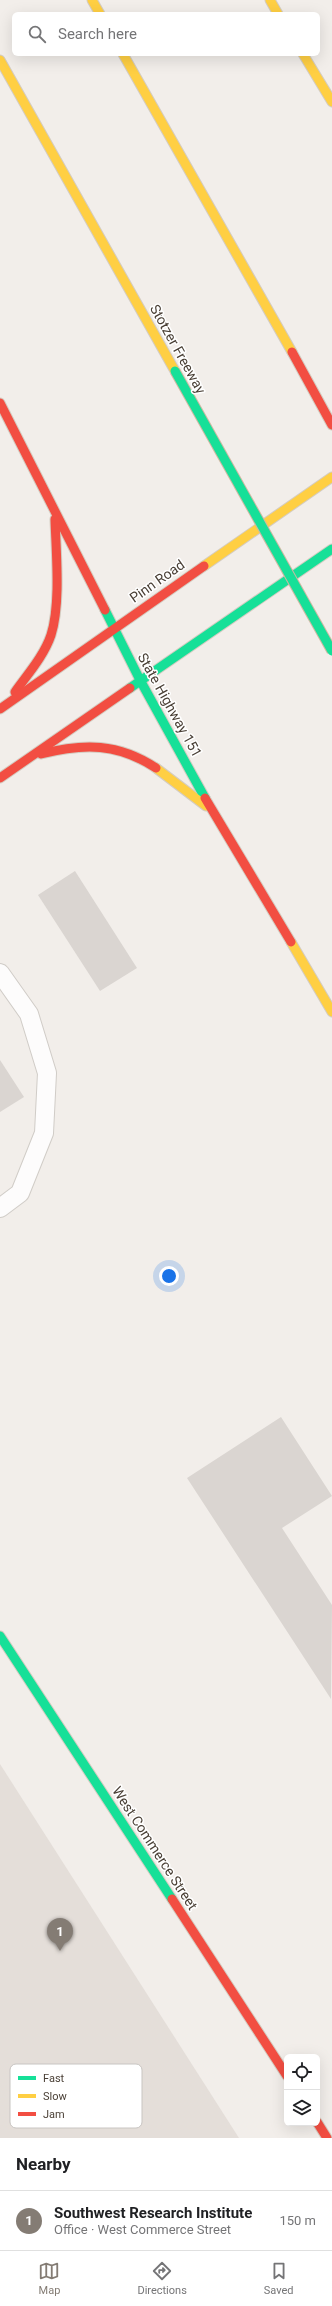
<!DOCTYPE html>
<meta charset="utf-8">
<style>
:root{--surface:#fff;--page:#f2f2f2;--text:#202124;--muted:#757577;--line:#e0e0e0;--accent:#847c74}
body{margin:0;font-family:Roboto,sans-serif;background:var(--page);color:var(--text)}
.controls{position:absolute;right:12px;bottom:12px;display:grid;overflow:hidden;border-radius:6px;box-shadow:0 4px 16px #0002}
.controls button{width:36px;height:36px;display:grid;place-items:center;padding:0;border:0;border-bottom:1px solid var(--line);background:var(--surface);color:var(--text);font:20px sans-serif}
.you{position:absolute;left:169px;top:1276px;width:14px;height:14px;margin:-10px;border:3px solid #fff;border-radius:50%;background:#1a73e8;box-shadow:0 0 0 6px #1a73e833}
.badge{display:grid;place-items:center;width:26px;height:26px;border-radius:50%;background:var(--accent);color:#fff;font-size:13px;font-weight:700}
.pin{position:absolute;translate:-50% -33px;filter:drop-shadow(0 1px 2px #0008)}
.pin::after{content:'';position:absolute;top:21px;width:14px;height:12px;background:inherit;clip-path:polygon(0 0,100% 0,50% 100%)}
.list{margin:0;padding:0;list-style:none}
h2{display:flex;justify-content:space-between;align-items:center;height:52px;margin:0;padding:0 16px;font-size:17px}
h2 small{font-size:13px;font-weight:400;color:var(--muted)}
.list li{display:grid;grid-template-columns:26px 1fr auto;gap:12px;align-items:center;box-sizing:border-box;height:60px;padding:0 16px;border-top:1px solid var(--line)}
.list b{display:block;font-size:15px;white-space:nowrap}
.list p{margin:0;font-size:13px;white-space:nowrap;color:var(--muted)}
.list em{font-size:13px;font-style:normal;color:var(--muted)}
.icon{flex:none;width:22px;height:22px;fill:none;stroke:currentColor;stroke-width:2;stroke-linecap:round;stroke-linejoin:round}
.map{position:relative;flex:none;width:332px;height:2138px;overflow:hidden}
.search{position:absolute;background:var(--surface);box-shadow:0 4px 16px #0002;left:12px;right:12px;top:12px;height:44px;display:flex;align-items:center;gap:10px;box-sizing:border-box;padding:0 14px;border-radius:6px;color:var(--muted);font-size:15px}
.sheet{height:112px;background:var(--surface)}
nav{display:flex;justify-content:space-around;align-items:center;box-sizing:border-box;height:56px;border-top:1px solid var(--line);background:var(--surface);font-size:11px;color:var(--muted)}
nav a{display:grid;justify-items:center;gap:2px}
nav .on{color:var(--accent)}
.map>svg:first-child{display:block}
.industrial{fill:#e4ded9}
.building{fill:#dad5d1}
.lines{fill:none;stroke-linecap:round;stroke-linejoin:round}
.lane-casing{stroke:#d0ccc7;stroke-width:20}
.fast-casing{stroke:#d4ccc1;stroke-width:11}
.slow-casing{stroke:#d4ccc1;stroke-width:11}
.jam-casing{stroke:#d4ccc1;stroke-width:11}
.lane{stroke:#fdfcfc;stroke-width:18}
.fast{stroke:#16e098;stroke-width:9}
.slow{stroke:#ffcf43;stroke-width:9}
.jam{stroke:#f24e42;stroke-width:9}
.fast-bridge-casing{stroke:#cdb8a2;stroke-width:11;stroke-linecap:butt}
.fast-bridge{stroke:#16e098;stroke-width:9}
.labels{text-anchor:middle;stroke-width:3;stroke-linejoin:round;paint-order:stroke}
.street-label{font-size:14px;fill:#493f35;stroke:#fff}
.key{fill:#fff;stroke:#c8c5c2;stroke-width:1}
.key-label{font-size:11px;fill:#493f35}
</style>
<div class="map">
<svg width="332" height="2138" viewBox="0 0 332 2138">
<rect width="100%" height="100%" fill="#f2eeea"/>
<path class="industrial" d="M0 1764 239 2138H0Z"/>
<g class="building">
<path d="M75 871 137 968 100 991 38 895Z"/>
<path d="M0 1060 24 1097 0 1112Z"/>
<path d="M281 1417 332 1496 282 1528 332 1605 331 1699 187 1478Z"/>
</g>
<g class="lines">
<g class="lane-casing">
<path id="lane" d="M0 973 29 1014 47 1073 44 1133 20 1193 0 1208"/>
</g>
<g class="fast-casing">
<g id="fast">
<path d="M105 610 140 680 205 798"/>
<path d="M130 688 332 549"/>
<path d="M0 1636 172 1899"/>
</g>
</g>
<g class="slow-casing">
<g id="slow">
<path d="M92 0 100 14"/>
<path d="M270 0 278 14"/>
<path d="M123 54 292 352"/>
<path d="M303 54 332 102"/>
<path d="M0 60 175 371"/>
<path d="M204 566 332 477"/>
<path d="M156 768 206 806"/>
<path d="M291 942 332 1012"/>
</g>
</g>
<g class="jam-casing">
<g id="jam">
<path d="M292 352 332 425"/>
<path d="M0 403 105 610"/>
<path d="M15 692C27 675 44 656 51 635 61 604 56 552 55 519"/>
<path d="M0 709 204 566"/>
<path d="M41 754C84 743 118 743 156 768"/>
<path d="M0 778 130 688"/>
<path d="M205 798 291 942"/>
<path d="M172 1899 287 2076"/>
<path d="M317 2122 327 2138"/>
</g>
</g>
<use href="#lane" class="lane"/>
<use href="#fast" class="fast"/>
<use href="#slow" class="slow"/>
<use href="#jam" class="jam"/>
<g class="fast-bridge-casing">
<path id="fast-bridge" d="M175 371 332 651"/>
</g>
<use href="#fast-bridge" class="fast-bridge"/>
</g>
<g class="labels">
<g class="street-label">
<text transform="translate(178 349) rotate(61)" y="5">Stotzer Freeway</text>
<text transform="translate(157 581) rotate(-35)" y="5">Pinn Road</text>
<text transform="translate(170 705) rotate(61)" y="5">State Highway 151</text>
<text transform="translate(155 1848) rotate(57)" y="5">West Commerce Street</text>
</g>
</g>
<rect x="10" y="2064" width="132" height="64" rx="6" class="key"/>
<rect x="18" y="2076" width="18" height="4" fill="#16e098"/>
<rect x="18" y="2094" width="18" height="4" fill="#ffcf43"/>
<rect x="18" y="2112" width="18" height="4" fill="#f24e42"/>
<g class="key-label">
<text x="43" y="2082">Fast</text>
<text x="43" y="2100">Slow</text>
<text x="43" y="2118">Jam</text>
</g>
</svg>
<div class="controls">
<button><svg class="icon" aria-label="locate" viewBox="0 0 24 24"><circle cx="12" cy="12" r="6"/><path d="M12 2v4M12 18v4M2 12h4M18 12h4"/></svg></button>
<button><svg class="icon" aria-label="layers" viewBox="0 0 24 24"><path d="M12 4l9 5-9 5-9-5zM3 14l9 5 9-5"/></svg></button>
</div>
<div class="you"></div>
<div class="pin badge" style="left:60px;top:1951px">1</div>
<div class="search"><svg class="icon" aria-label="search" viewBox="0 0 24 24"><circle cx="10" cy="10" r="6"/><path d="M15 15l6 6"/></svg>Search here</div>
</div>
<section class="sheet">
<h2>Nearby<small></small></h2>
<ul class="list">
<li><span class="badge">1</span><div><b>Southwest Research Institute</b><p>Office · West Commerce Street</p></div><em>150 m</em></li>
</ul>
</section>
<nav>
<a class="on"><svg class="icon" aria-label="map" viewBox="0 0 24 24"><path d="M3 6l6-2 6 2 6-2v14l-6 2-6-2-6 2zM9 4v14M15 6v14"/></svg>Map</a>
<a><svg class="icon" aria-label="directions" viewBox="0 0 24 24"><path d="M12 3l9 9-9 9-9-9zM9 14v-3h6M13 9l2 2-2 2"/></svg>Directions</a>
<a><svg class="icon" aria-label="saved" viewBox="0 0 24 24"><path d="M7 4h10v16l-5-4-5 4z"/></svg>Saved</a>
</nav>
